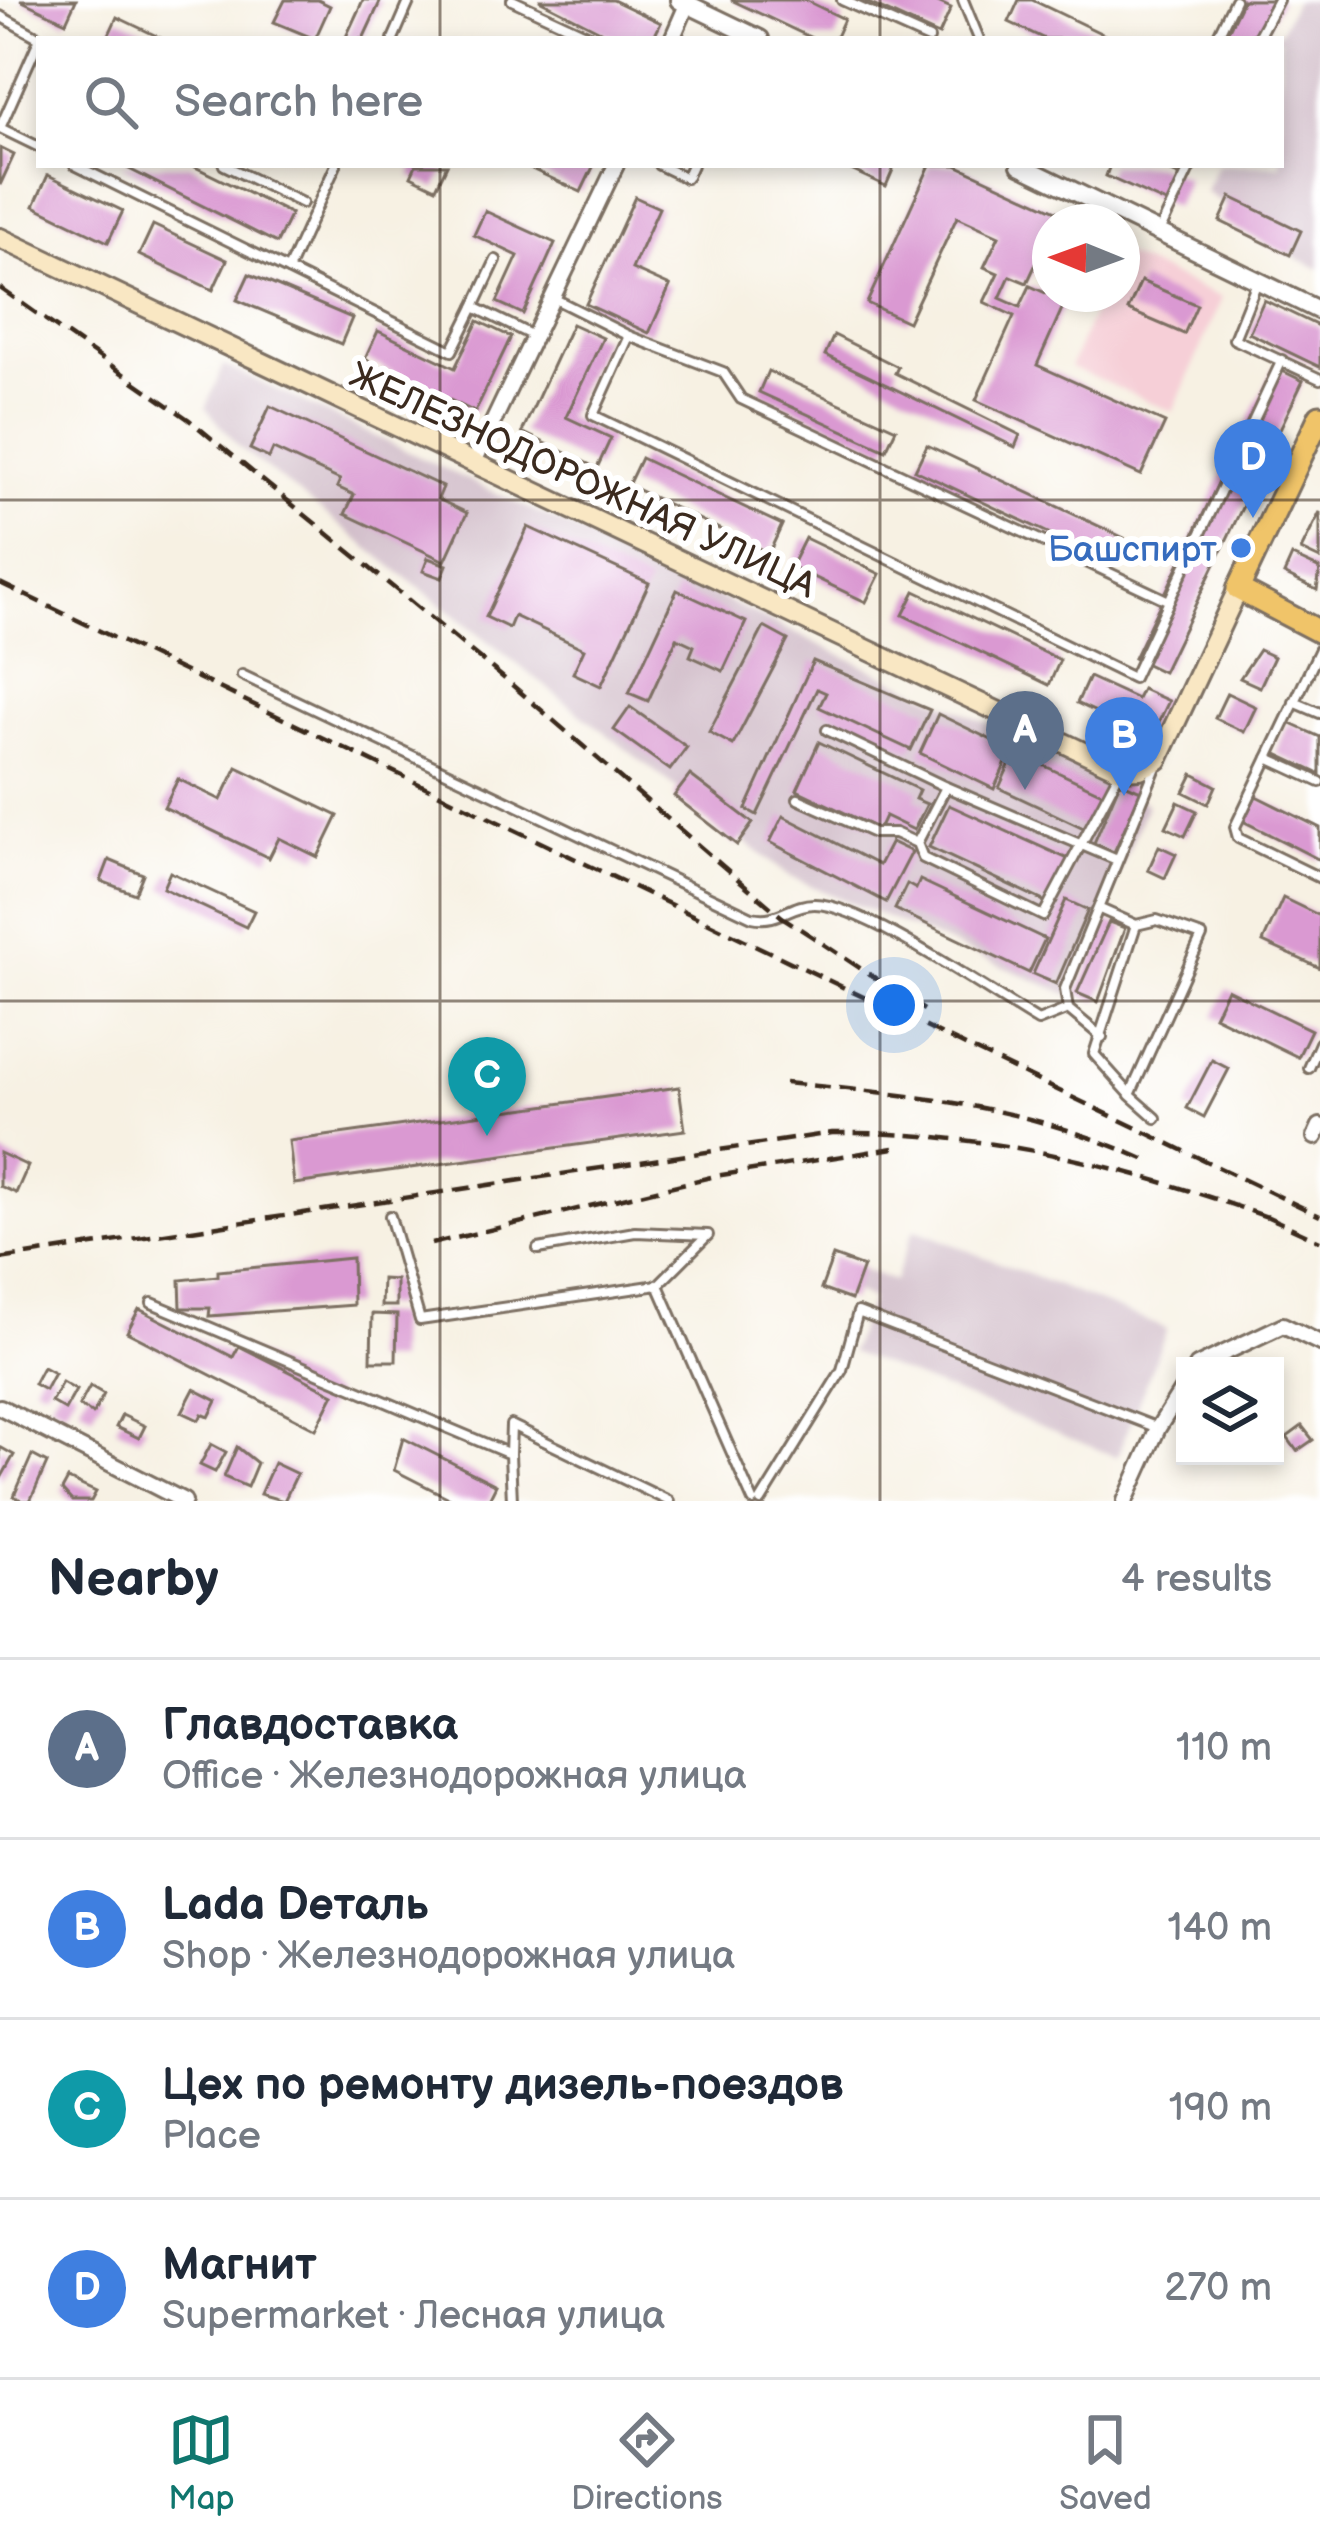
<!DOCTYPE html>
<meta charset="utf-8">
<style>
:root{--surface:#fff;--page:#f2f2f3;--text:#1f2937;--muted:#747a83;--line:#e0e1e3;--accent:#0f766e}
body{margin:0;font-family:"Balsamiq Sans",sans-serif;background:var(--page);color:var(--text)}
.controls{position:absolute;right:36px;bottom:36px;display:grid;overflow:hidden;border-radius:0px;box-shadow:0 6px 18px #0003}
.controls button{width:108px;height:108px;display:grid;place-items:center;padding:0;border:0;border-bottom:3px solid var(--line);background:var(--surface);color:var(--text);font:60px sans-serif}
.compass{position:absolute;left:1032px;top:204px;width:108px;height:108px;border-radius:50%;background:var(--surface);box-shadow:0 6px 18px #0003;rotate:271deg}
.you{position:absolute;left:894px;top:1005px;width:42px;height:42px;margin:-30px;border:9px solid #fff;border-radius:50%;background:#1a73e8;box-shadow:0 0 0 18px #1a73e833}
.badge{display:grid;place-items:center;width:78px;height:78px;border-radius:50%;background:var(--accent);color:#fff;font-size:39px;font-weight:700}
.pin{position:absolute;translate:-50% -99px;filter:drop-shadow(0 3px 6px #0008)}
.pin::after{content:'';position:absolute;top:63px;width:42px;height:36px;background:inherit;clip-path:polygon(0 0,100% 0,50% 100%)}
.list{margin:0;padding:0;list-style:none}
h2{display:flex;justify-content:space-between;align-items:center;height:156px;margin:0;padding:0 48px;font-size:51px}
h2 small{font-size:39px;font-weight:400;color:var(--muted)}
.list li{display:grid;grid-template-columns:78px 1fr auto;gap:36px;align-items:center;box-sizing:border-box;height:180px;padding:0 48px;border-top:3px solid var(--line)}
.list b{display:block;font-size:45px;white-space:nowrap}
.list p{margin:0;font-size:39px;white-space:nowrap;color:var(--muted)}
.list em{font-size:39px;font-style:normal;color:var(--muted)}
.icon{flex:none;width:66px;height:66px;fill:none;stroke:currentColor;stroke-width:2;stroke-linecap:round;stroke-linejoin:round}
.map{position:relative;flex:none;width:1320px;height:1501px;overflow:hidden}
.search{position:absolute;background:var(--surface);box-shadow:0 6px 18px #0003;left:36px;right:36px;top:36px;height:132px;display:flex;align-items:center;gap:30px;box-sizing:border-box;padding:0 42px;border-radius:0px;color:var(--muted);font-size:45px}
.sheet{height:876px;background:var(--surface)}
nav{display:flex;justify-content:space-around;align-items:center;box-sizing:border-box;height:168px;border-top:3px solid var(--line);background:var(--surface);font-size:33px;color:var(--muted)}
nav a{display:grid;justify-items:center;gap:6px}
nav .on{color:var(--accent)}
.map>svg:first-child{display:block}
.built{fill:#f6cfd7}
.industrial{fill:#d1bdc9}
.building{fill:#da99d2}
.lines{fill:none;stroke-linecap:round;stroke-linejoin:round}
.service-casing{stroke:#7d7063;stroke-width:14}
.minor-casing{stroke:#7d7063;stroke-width:20}
.tertiary-casing{stroke:#7d7063;stroke-width:22}
.secondary-casing{stroke:#7d7063;stroke-width:24}
.primary-casing{stroke:#7d7063;stroke-width:27}
.service{stroke:#fff;stroke-width:8}
.minor{stroke:#fff;stroke-width:14}
.tertiary{stroke:#fff;stroke-width:16}
.secondary{stroke:#f9e7c3;stroke-width:18}
.primary{stroke:#f0c469;stroke-width:21}
.rail{stroke:#3b2a1e;stroke-width:4.5;stroke-dasharray:18 9;stroke-linecap:butt}
.grid{fill:none;stroke:#3b2a1e;stroke-width:3;stroke-opacity:0.55}
.shop-dot{fill:#3f7fe0;stroke:#fff;stroke-width:4.5}
.labels{text-anchor:middle;stroke-width:12;stroke-linejoin:round;paint-order:stroke}
.street-label{font-size:36px;fill:#3b2a1e;stroke:#fff}
.shop-label{font-size:36px;fill:#366cbe;stroke:#fff;text-anchor:end}
</style>
<div class="map">
<svg width="1320" height="1501" viewBox="0 0 1320 1501">
<rect width="100%" height="100%" fill="#fff"/>
<filter id="ink" filterUnits="userSpaceOnUse"><feTurbulence type="fractalNoise" baseFrequency=".00833" numOctaves="2"/><feDisplacementMap in="SourceGraphic" scale="24" xChannelSelector="R" yChannelSelector="G"/><feConvolveMatrix kernelMatrix="1 2 1 2 8 2 1 2 1" color-interpolation-filters="sRGB"/></filter>
<filter id="wash" filterUnits="userSpaceOnUse"><feTurbulence type="fractalNoise" baseFrequency=".004" numOctaves="4" result="noise"/><feDisplacementMap in="SourceGraphic" scale="48" xChannelSelector="R" yChannelSelector="G"/><feGaussianBlur stdDeviation="2.7" result="paint"/><feColorMatrix in="noise" values="0 0 0 0 0 0 0 0 0 0 0 0 0 0 0 0 0 1.4 0 .05"/><feComposite in="paint" operator="in"/></filter>
<g filter="url(#wash)">
<rect width="100%" height="100%" fill="#f7f1e3"/>
<path class="built" d="M1122 254 1222 298 1173 412 1070 367 1101 294H1122Z"/>
<g class="industrial">
<path d="M1295 0H1320V269L1290 255 1300 231 1232 197 1227 206 1205 192 1217 165H1281V39H1276Z"/>
<path d="M223 365 1132 791 1147 805 1070 995 790 877 239 447 206 408Z"/>
<path d="M914 1229 1167 1329 1117 1457 850 1352 871 1299 841 1287 850 1264 894 1281Z"/>
</g>
<g id="blocks">
<g class="building">
<path d="M20 0H76L66 22Z"/>
<path d="M285 0H318L330 6 315 39 274 22Z"/>
<path d="M363 0H381L363 39H345Z"/>
<path d="M539 0H613L661 23 653 39H616Z"/>
<path d="M731 0H805L844 19 835 39H814Z"/>
<path d="M862 0H933L951 8 939 35Z"/>
<path d="M1019 0H1032L1113 39H1045L1009 22Z"/>
<path d="M1243 0H1281L1262 39H1224Z"/>
<path d="M117 17 163 39H107Z"/>
<path d="M0 148 14 155 0 185Z"/>
<path d="M121 165H191L291 214 277 243Z"/>
<path d="M416 165H447L436 188 411 176Z"/>
<path d="M523 165H594L581 192Z"/>
<path d="M840 165H895L886 186Z"/>
<path d="M930 165H956L1060 213 1050 222V234L1027 283 1010 276 1000 298 1020 307 1030 286 1065 302 1037 365 1165 423 1141 475 976 400 1014 316 984 302 998 273 984 267 999 236 957 217 908 322 867 303Z"/>
<path d="M1110 165H1155L1187 179 1175 207 1106 176Z"/>
<path d="M48 175 123 211 108 242 34 206Z"/>
<path d="M635 197 659 208 632 269 670 286 649 333 586 304Z"/>
<path d="M1231 197 1301 231 1290 255 1220 221Z"/>
<path d="M485 211 555 243 523 314 497 302 518 256 474 235Z"/>
<path d="M153 225 227 260 213 290 139 255Z"/>
<path d="M249 274 352 318 341 344 237 300Z"/>
<path d="M1141 281 1197 305 1184 334 1128 310Z"/>
<path d="M1264 300 1320 327V367L1249 333Z"/>
<path d="M478 321 511 337 475 412 365 359 378 331 455 368Z"/>
<path d="M572 324 603 338 566 417 611 438 597 468 522 432Z"/>
<path d="M834 335 898 367 895 373 1020 435 1015 447 825 355Z"/>
<path d="M1274 367 1303 381 1163 672 1134 658Z"/>
<path d="M768 371 896 429 886 450 759 392Z"/>
<path d="M270 406 443 487 438 499 467 513 445 561 345 514 354 495 337 487 340 480 273 449 269 458 250 449Z"/>
<path d="M927 445 1124 538 1112 563 915 470Z"/>
<path d="M641 458 782 525 769 553 628 485Z"/>
<path d="M1320 512V559L1301 550Z"/>
<path d="M528 527 649 583 601 686 573 673 584 649 514 616 509 628 486 617Z"/>
<path d="M805 538 880 574 866 602 791 566Z"/>
<path d="M1292 556 1320 569 1317 590 1284 574Z"/>
<path d="M428 558 447 565 442 578 423 571Z"/>
<path d="M677 590 746 622 723 671 690 656 694 646 677 638 648 701 629 693Z"/>
<path d="M915 591 1060 660 1049 685 903 615Z"/>
<path d="M764 627 788 640 733 745 709 732Z"/>
<path d="M1259 650 1274 657 1260 687 1240 678Z"/>
<path d="M813 661 930 710 911 750 819 707 826 693 817 689 757 815 746 809Z"/>
<path d="M1089 677 1137 699 1142 689 1169 701 1151 738 1077 703Z"/>
<path d="M1227 693 1256 707 1244 732 1215 718Z"/>
<path d="M630 707 687 747 670 770 614 730Z"/>
<path d="M938 714 1012 750 994 789 920 753Z"/>
<path d="M1289 723 1320 737V774L1275 753Z"/>
<path d="M819 742 919 790 915 799 927 804 914 830 885 816 879 829 797 790Z"/>
<path d="M1015 752 1102 793 1086 829 999 788Z"/>
<path d="M237 767 338 816 318 857 279 838 269 858 164 807 178 779 221 800Z"/>
<path d="M1193 774 1216 786 1208 804 1184 792Z"/>
<path d="M690 775 753 823 737 845 674 796Z"/>
<path d="M1120 782 1141 791 1114 852 1094 843Z"/>
<path d="M1256 796 1320 828V860L1243 821Z"/>
<path d="M1178 802 1197 811 1185 836 1166 827Z"/>
<path d="M949 805 1070 860 1048 903 929 847Z"/>
<path d="M783 816 879 865 891 842 912 852 886 902 770 842Z"/>
<path d="M1159 846 1176 854 1165 878 1148 870Z"/>
<path d="M109 860 143 874 135 894 101 881Z"/>
<path d="M170 872 254 911 246 927 163 888Z"/>
<path d="M920 880 1045 939 1029 973 895 909 907 884 916 889Z"/>
<path d="M1283 898 1320 916V968L1263 942Z"/>
<path d="M1066 900 1088 910 1056 984 1033 974Z"/>
<path d="M1109 922 1125 928 1098 1002 1077 993Z"/>
<path d="M1227 989 1311 1030 1298 1057 1214 1016Z"/>
<path d="M1212 1060 1229 1069 1204 1117 1187 1108Z"/>
<path d="M679 1087 685 1130 294 1184 289 1141Z"/>
<path d="M0 1153 28 1166 16 1193 0 1186Z"/>
<path d="M833 1256 863 1267 851 1300 821 1289Z"/>
<path d="M352 1258 353 1305 209 1316 210 1308H181L180 1280 218 1276V1271Z"/>
<path d="M382 1279 396 1280V1306H381Z"/>
<path d="M139 1309 233 1357 239 1346 334 1394 316 1429 127 1332Z"/>
<path d="M372 1314 397 1315 396 1361H371Z"/>
<path d="M43 1367 54 1373 45 1390 34 1384Z"/>
<path d="M62 1382 76 1390 65 1410 51 1402Z"/>
<path d="M90 1386 104 1394 93 1414 79 1406Z"/>
<path d="M194 1389 217 1401 209 1417 202 1414 199 1420 182 1412Z"/>
<path d="M122 1415 145 1426 139 1438 116 1427Z"/>
<path d="M1302 1426 1313 1440 1297 1451 1287 1437Z"/>
<path d="M403 1438 496 1485 488 1501H455L394 1470Z"/>
<path d="M211 1444 226 1452 215 1472 200 1465Z"/>
<path d="M0 1447 14 1455 0 1480Z"/>
<path d="M237 1447 257 1463 247 1487 224 1477Z"/>
<path d="M32 1455 47 1463 30 1501H23L14 1496Z"/>
<path d="M274 1463 297 1474 284 1501 260 1494Z"/>
<path d="M68 1479 96 1492 91 1501H72L62 1490Z"/>
</g>
</g>
</g>
<g filter="url(#ink)">
<use href="#blocks" fill-opacity="0" stroke="#7d7063" stroke-width="3"/>
<g class="lines">
<g class="service-casing">
<g id="service">
<path d="M512 0 596 39"/>
<path d="M842 0 929 39"/>
<path d="M963 0 979 39"/>
<path d="M0 16 40 38"/>
<path d="M393 39 410 0"/>
<path d="M1216 39 1235 0"/>
<path d="M1257 39 1278 0"/>
<path d="M39 40 0 128 39 147"/>
<path d="M75 165 452 351 474 307"/>
<path d="M224 165 302 203"/>
<path d="M659 165 686 178 692 165"/>
<path d="M1160 230 1191 165"/>
<path d="M496 260 474 307 533 336"/>
<path d="M288 270 336 165"/>
<path d="M1257 282 1234 339 1320 379"/>
<path d="M551 297 629 336 593 415 1133 678 1282 360"/>
<path d="M629 336 723 372 741 399 1169 601"/>
<path d="M1320 649 1235 827 1238 838 1320 878"/>
<path d="M242 675 752 917C779 923 790 904 814 904 861 903 992 994 1038 1021L1068 1009 1065 989 1156 767"/>
<path d="M1294 702 1320 713"/>
<path d="M827 730 946 787 917 843"/>
<path d="M1268 758 1320 782"/>
<path d="M946 787 1117 860"/>
<path d="M798 799 874 833H895L917 843 923 858 1043 916 1120 771"/>
<path d="M1100 909 1136 925 1157 920 1202 936 1130 1095 1156 1118"/>
<path d="M1068 1009 1102 1037"/>
<path d="M1309 1068 1320 1043"/>
<path d="M1129 1093 1094 1054 1136 925"/>
<path d="M390 1216 420 1320 658 1285 753 1501"/>
<path d="M538 1249 635 1232 708 1235 658 1285"/>
<path d="M152 1303 510 1454 512 1501"/>
<path d="M510 1454 511 1425 669 1501"/>
<path d="M761 1501 842 1370 858 1312 1158 1428"/>
</g>
</g>
<g class="minor-casing">
<g id="minor">
<path d="M672 39 689 0"/>
<path d="M473 464 616 165"/>
<path d="M1315 1137 1320 1126"/>
<path d="M1197 1366 1283 1325 1320 1343"/>
<path d="M0 1407 184 1501"/>
<path d="M1125 1501 1158 1428 1185 1385"/>
</g>
</g>
<g class="tertiary-casing">
<g id="tertiary">
<path d="M679 0 760 39"/>
<path d="M1020 165 1320 311"/>
</g>
</g>
<g class="secondary-casing">
<path id="secondary" d="M0 238 1121 770 1140 769 1158 760 1238 589"/>
</g>
<g class="primary-casing">
<path id="primary" d="M1320 416 1238 589 1320 632"/>
</g>
<use href="#service" class="service"/>
<use href="#minor" class="minor"/>
<use href="#tertiary" class="tertiary"/>
<use href="#secondary" class="secondary"/>
<use href="#primary" class="primary"/>
<g class="rail">
<path d="M0 288 188 419 511 684 782 917 924 1010"/>
<path d="M0 583 1320 1216"/>
<path d="M785 1083C917 1095 1030 1106 1152 1163"/>
<path d="M1266 1216 1320 1241"/>
<path d="M431 1244 715 1176 894 1148"/>
<path d="M0 1259 832 1133C990 1131 1131 1167 1278 1221"/>
</g>
</g>
</g>
<path class="grid" d="M440 0V39M880 0V39M440 165V1501M880 165V1501M0 500H1320M0 1001H1320"/>
<circle class="shop-dot" cx="1241" cy="548" r="12"/>
<g class="labels">
<g class="street-label">
<text transform="translate(583 479) rotate(25)" y="13">ЖЕЛЕЗНОДОРОЖНАЯ УЛИЦА</text>
</g>
<g class="shop-label">
<text x="1217" y="561">Башспирт</text>
</g>
</g>
</svg>
<div class="controls">
<button><svg class="icon" aria-label="layers" viewBox="0 0 24 24"><path d="M12 4l9 5-9 5-9-5zM3 14l9 5 9-5"/></svg></button>
</div>
<svg class="compass" viewBox="-18 -18 36 36"><path d="M0-13l5 13h-10z" fill="#e53935"/><path d="M0 13l5-13h-10z" fill="#747a83"/></svg>
<div class="you"></div>
<div class="pin badge" style="left:1025px;top:790px;background:#5c6f8a">A</div>
<div class="pin badge" style="left:1124px;top:796px;background:#3f7fe0">B</div>
<div class="pin badge" style="left:487px;top:1136px;background:#0f9aa8">C</div>
<div class="pin badge" style="left:1253px;top:518px;background:#3f7fe0">D</div>
<div class="search"><svg class="icon" aria-label="search" viewBox="0 0 24 24"><circle cx="10" cy="10" r="6"/><path d="M15 15l6 6"/></svg>Search here</div>
</div>
<section class="sheet">
<h2>Nearby<small>4 results</small></h2>
<ul class="list">
<li><span class="badge" style="background:#5c6f8a">A</span><div><b>Главдоставка</b><p>Office · Железнодорожная улица</p></div><em>110 m</em></li>
<li><span class="badge" style="background:#3f7fe0">B</span><div><b>Lada Dеталь</b><p>Shop · Железнодорожная улица</p></div><em>140 m</em></li>
<li><span class="badge" style="background:#0f9aa8">C</span><div><b>Цех по ремонту дизель-поездов</b><p>Place</p></div><em>190 m</em></li>
<li><span class="badge" style="background:#3f7fe0">D</span><div><b>Магнит</b><p>Supermarket · Лесная улица</p></div><em>270 m</em></li>
</ul>
</section>
<nav>
<a class="on"><svg class="icon" aria-label="map" viewBox="0 0 24 24"><path d="M3 6l6-2 6 2 6-2v14l-6 2-6-2-6 2zM9 4v14M15 6v14"/></svg>Map</a>
<a><svg class="icon" aria-label="directions" viewBox="0 0 24 24"><path d="M12 3l9 9-9 9-9-9zM9 14v-3h6M13 9l2 2-2 2"/></svg>Directions</a>
<a><svg class="icon" aria-label="saved" viewBox="0 0 24 24"><path d="M7 4h10v16l-5-4-5 4z"/></svg>Saved</a>
</nav>
